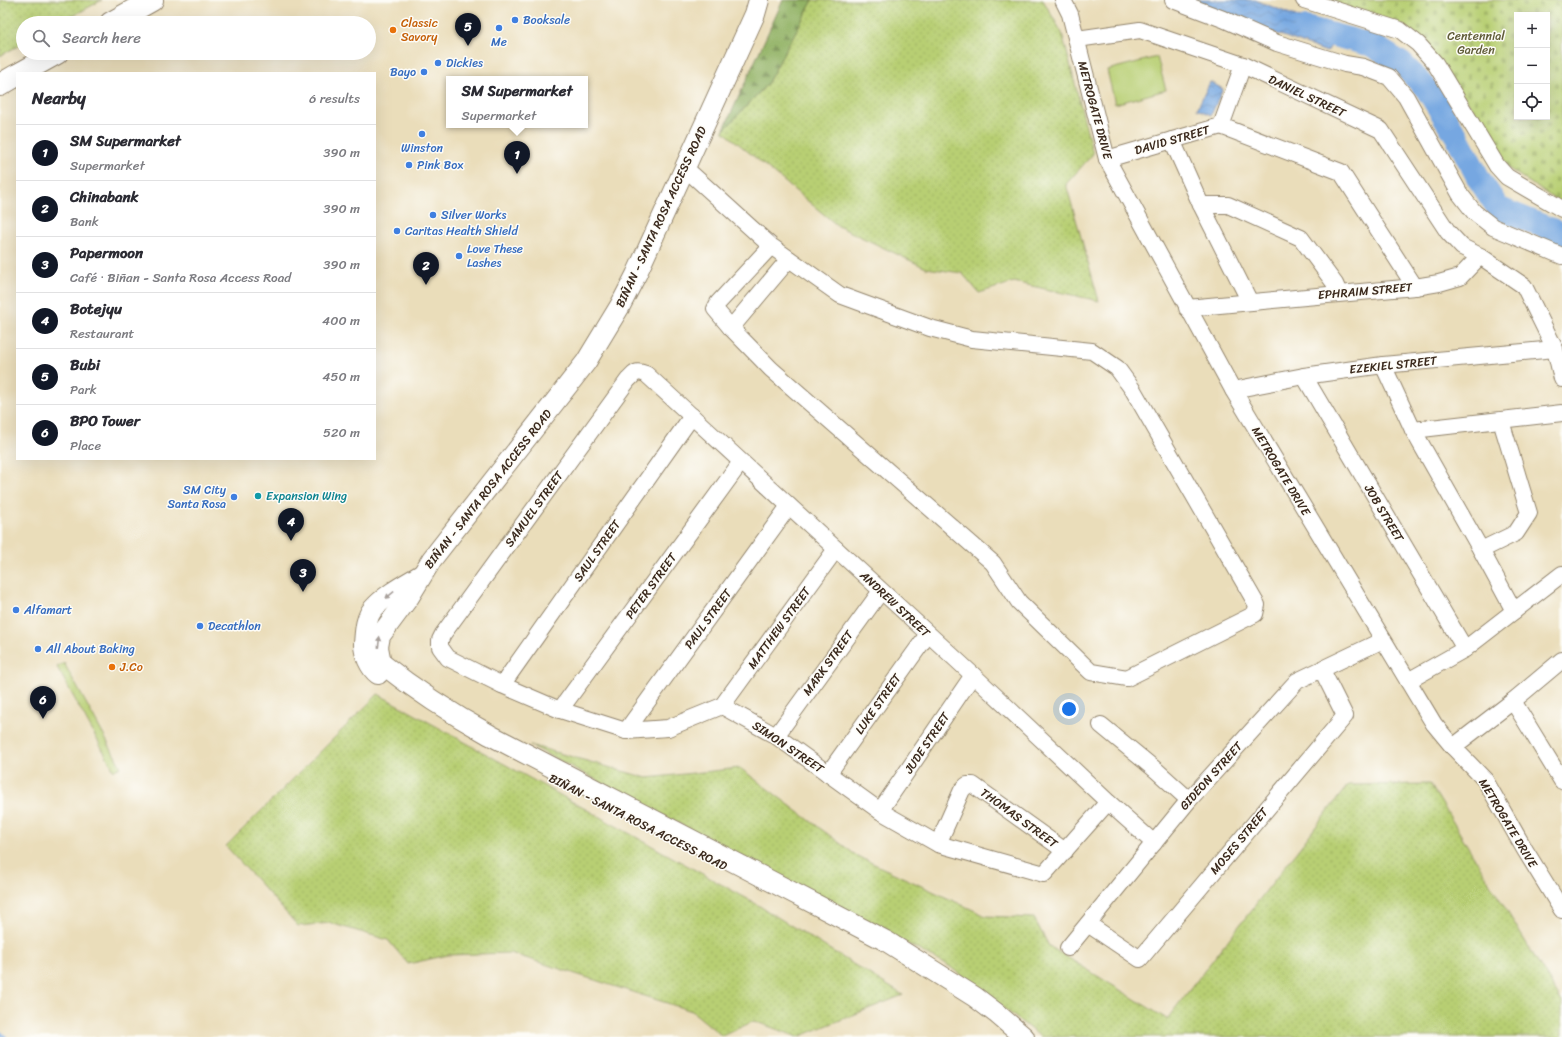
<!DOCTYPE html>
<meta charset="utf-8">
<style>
:root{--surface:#fff;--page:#f2f2f3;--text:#2b2b33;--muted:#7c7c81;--line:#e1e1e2;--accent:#111827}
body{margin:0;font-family:Sriracha,sans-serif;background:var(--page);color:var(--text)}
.controls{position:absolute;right:12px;top:12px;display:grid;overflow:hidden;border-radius:0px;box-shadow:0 4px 16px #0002}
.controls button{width:36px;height:36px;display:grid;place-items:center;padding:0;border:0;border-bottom:1px solid var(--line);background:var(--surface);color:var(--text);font:20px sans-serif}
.you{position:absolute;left:1069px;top:709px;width:14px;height:14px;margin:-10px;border:3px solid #fff;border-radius:50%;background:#1a73e8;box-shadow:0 0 0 6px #1a73e833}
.badge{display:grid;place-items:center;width:26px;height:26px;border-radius:50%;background:var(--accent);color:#fff;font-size:13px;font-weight:700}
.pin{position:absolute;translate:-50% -33px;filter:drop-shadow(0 1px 2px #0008)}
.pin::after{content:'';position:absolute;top:21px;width:14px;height:12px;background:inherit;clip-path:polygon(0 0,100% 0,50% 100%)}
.popup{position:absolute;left:446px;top:76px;width:142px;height:52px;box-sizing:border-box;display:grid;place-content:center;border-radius:0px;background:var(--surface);filter:drop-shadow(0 1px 3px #0005);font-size:13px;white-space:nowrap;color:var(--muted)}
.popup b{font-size:15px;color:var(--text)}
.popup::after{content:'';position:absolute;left:50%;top:100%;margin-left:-8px;border:8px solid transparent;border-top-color:var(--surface)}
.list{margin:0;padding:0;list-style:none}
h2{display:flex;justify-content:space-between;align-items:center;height:52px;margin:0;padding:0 16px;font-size:17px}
h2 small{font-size:13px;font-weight:400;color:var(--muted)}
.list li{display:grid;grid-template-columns:26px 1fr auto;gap:12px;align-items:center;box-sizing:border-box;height:56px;padding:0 16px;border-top:1px solid var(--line)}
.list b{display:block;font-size:15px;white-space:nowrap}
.list p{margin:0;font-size:13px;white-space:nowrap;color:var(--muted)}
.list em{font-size:13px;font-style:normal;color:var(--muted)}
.icon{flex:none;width:22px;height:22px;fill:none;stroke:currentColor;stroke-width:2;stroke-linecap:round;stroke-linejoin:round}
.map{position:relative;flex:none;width:1562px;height:1037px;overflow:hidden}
.search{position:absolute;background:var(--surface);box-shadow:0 4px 16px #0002;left:16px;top:16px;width:360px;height:44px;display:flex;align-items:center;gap:10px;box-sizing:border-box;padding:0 14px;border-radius:22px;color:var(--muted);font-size:15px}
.panel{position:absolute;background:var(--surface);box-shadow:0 4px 16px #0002;left:16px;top:72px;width:360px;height:388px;border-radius:0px}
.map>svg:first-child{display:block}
.grass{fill:url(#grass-dots);stroke:#7a7c48}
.forest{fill:url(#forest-firs);stroke:#666e42}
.cemetery{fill:url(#cemetery-stones);stroke:#7a7c48;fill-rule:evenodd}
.garden{fill:#b8cf73;stroke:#7a7c48}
.water{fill:url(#water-waves);stroke:#586880}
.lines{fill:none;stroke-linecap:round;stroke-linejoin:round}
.stream{stroke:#76a7e1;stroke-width:4}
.river{stroke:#76a7e1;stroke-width:24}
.minor-casing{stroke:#92846c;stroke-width:18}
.major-casing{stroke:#92846c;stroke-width:22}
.highway-casing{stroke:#92846c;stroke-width:24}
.minor{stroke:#fff;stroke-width:16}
.major{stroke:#fff;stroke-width:20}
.highway{stroke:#fff;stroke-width:22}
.oneway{fill:#a79f9a}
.shop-dot{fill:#3f7fe0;stroke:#fdfcf7;stroke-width:1.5}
.food-dot{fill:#e8710a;stroke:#fdfcf7;stroke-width:1.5}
.culture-dot{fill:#0f9aa8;stroke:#fdfcf7;stroke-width:1.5}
.labels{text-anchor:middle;stroke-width:3;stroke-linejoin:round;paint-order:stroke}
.shop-label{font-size:12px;fill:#366cbe;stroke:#fdfcf7;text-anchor:start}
.food-label{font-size:12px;fill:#c56008;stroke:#fdfcf7;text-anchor:start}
.park-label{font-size:12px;fill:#605c38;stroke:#fdfcf7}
.street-label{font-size:12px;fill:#3b2a1e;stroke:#fdfcf7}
.culture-label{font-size:12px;fill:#0d838f;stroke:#fdfcf7;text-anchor:start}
</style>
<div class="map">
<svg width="1562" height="1037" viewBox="0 0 1562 1037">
<defs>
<pattern id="grass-dots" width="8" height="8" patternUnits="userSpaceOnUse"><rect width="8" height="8" fill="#b8cf73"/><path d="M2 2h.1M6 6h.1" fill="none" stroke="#9fb263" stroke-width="1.8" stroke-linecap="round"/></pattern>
<pattern id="forest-firs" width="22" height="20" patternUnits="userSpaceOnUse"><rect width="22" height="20" fill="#92b265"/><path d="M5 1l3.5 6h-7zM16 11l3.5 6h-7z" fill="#789153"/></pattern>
<pattern id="cemetery-stones" width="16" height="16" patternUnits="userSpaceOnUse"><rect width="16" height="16" fill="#b8cf73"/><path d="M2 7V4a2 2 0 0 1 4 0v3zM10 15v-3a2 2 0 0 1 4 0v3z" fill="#9fb263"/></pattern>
<pattern id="water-waves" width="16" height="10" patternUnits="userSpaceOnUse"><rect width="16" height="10" fill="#76a7e1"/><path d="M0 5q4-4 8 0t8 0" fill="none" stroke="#6288b6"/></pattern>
</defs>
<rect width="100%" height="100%" fill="#fdfcf7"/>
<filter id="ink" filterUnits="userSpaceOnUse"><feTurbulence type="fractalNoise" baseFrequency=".025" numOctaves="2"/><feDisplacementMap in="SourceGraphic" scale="8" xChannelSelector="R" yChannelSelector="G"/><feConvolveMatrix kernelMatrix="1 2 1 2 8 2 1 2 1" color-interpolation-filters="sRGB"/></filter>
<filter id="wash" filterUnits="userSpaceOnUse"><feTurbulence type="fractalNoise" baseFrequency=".012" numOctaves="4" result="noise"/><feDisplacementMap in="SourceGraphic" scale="16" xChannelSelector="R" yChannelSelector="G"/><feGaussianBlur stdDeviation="0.9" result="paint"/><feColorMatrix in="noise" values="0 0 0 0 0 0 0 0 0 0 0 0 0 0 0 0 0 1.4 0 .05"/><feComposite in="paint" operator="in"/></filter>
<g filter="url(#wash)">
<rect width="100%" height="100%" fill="#eaddba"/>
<g class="grass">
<path d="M0 0H102L60 23H23V43L0 56Z"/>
<path d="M813 0H1043L1062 33 1093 154 1066 184 1099 301 1014 282 979 293 962 273 926 268 838 226 723 131 767 84Z"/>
<path d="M378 694 753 902 903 995 798 1037 754 1021 722 1036 692 1011 510 953 448 955 408 964 388 940 330 923 298 926 226 846Z"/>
<path d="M530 745 647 778 740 768 857 856 986 916 1034 918 1049 946 1167 1019 1348 785 1430 784 1562 1002V1037H1041L949 966Z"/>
</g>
<path class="forest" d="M783 0H813L767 84 723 131Z"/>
<path class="cemetery" d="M1295 0H1562V204L1508 168 1493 136 1437 60 1401 28 1305 5ZM1517 15H1547V117H1517Z"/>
<g class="garden">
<path d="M1157 57 1166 90 1115 104 1107 70Z"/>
<path d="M64 663 121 767 114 770 57 667Z"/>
</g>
<g class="water">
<path d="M1184 0H1255L1339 33 1327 52Z"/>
<path d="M1210 82 1223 89 1211 115 1197 109Z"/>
</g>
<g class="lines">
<path class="stream" d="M0 1033 5 1037"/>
<path class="river" d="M1306 28 1372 45 1402 64 1427 89 1456 135 1479 179 1498 208 1562 234"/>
</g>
</g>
<g filter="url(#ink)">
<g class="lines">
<g class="minor-casing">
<g id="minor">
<path d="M1063 0 1070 14 1107 159 1233 390 1434 724 1453 747 1485 780 1525 850 1562 910"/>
<path d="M1173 0 1223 19 1277 43 1345 64 1363 67 1389 77 1406 97 1460 194 1474 212 1493 227 1562 256"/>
<path d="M1304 0 1400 30 1418 44 1435 63 1497 166 1507 177 1562 209"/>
<path d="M1077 39 1140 30 1243 65 1381 130 1448 232 1462 247 1480 256"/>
<path d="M1221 126 1341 172 1415 287"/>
<path d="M1172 140 1201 205 1250 302"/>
<path d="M1107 159 1221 126 1243 65"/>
<path d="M685 168 771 246 840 295 930 328 972 339 1092 351 1117 368 1133 390 1257 605 1255 614 1127 678 1091 672 1019 602 993 563 771 369 731 328 715 309 718 303 771 246"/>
<path d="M1201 205H1228L1301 238 1335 284 1339 293"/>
<path d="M1187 308 1415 287 1439 283 1460 277 1480 256 1524 286 1555 349 1562 379"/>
<path d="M731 328 789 259"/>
<path d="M1383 365 1413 430 1481 550 1514 611"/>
<path d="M1304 376 1465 649"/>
<path d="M1233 390 1304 376 1383 365 1555 349"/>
<path d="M1413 430 1562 413"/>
<path d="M1481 550 1516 533 1529 513 1501 421"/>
<path d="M1408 681 1465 649 1562 574"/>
<path d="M502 685 692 416"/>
<path d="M1513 701 1562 781"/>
<path d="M722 706 836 549"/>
<path d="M560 710 741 462"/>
<path d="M1101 725 1157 771 1189 800"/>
<path d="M626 731 789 506"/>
<path d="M776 736 881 591"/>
<path d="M1453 747 1513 701 1562 660"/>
<path d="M828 774 928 634"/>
<path d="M1108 802 1044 874 938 844 880 811 776 736 722 706 668 728 626 731 560 710 502 685 448 658 440 647V640L443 634 628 380C636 373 634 370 646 374L973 675 1108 802 1154 843"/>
<path d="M880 811 973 675"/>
<path d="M938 844 962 790 967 785H973L1065 851"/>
<path d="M1088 924 1140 959 1345 716 1322 670"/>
<path d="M1068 948 1189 800 1297 681 1383 640"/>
</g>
</g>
<g class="major-casing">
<g id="major">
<path d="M759 0 755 14 636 275 620 306 586 362 432 559 409 597 380 636 378 647 381 663C415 690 452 714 490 735L886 941 975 997 996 1013 1024 1037"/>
<path d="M378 674C370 668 364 654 364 644 365 633 365 618 373 609 385 595 406 584 421 575"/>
</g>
</g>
<g class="highway-casing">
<g id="highway">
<path d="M111 23 152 0"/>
<path d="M21 73 57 53"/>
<path d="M0 85 17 75"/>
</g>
</g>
<use href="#minor" class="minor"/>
<use href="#major" class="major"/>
<use href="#highway" class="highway"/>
</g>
<defs><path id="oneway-solid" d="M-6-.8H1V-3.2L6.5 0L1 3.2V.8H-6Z"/></defs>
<g class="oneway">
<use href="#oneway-solid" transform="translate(390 595) rotate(141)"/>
<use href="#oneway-solid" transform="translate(379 642) rotate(-83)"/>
</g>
</g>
<g class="shop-dot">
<circle cx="515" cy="20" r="4"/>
<circle cx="499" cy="28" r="4"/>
<circle cx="438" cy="63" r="4"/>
<circle cx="424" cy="72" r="4"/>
<circle cx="422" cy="134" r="4"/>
<circle cx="409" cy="165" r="4"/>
<circle cx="433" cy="215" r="4"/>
<circle cx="397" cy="231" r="4"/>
<circle cx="459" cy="256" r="4"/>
<circle cx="234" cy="497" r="4"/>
<circle cx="16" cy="610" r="4"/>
<circle cx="200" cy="626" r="4"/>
<circle cx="38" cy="649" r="4"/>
</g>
<g class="food-dot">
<circle cx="393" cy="30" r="4"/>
<circle cx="112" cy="667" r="4"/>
</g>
<circle class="culture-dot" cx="258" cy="496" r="4"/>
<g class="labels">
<g class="shop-label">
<text x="523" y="24">Booksale</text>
<text x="499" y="46" text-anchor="middle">Me</text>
<text x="446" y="67">Dickies</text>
<text x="416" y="76" text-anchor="end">Bayo</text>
<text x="422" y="152" text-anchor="middle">Winston</text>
<text x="417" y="169">Pink Box</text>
<text x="441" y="219">Silver Works</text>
<text x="405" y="235">Caritas Health Shield</text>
<text x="467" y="253">Love These<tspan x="467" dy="14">Lashes</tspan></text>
<text x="226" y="494" text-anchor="end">SM City<tspan x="226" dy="14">Santa Rosa</tspan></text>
<text x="24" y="614">Alfamart</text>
<text x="208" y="630">Decathlon</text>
<text x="46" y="653">All About Baking</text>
</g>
<g class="food-label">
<text x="401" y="27">Classic<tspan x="401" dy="14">Savory</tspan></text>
<text x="120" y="671">J.Co</text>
</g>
<g class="park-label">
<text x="1476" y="40">Centennial<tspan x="1476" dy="14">Garden</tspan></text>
</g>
<g class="street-label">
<text transform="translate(1307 96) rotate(25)" y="4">DANIEL STREET</text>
<text transform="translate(1095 110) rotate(75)" y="4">METROGATE DRIVE</text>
<text transform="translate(1172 140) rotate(-16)" y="4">DAVID STREET</text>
<text transform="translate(661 217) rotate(-65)" y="4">BIÑAN - SANTA ROSA ACCESS ROAD</text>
<text transform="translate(1365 291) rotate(-5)" y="4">EPHRAIM STREET</text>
<text transform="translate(1393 365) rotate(-6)" y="4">EZEKIEL STREET</text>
<text transform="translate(1281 471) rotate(59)" y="4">METROGATE DRIVE</text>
<text transform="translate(488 489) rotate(-52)" y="4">BIÑAN - SANTA ROSA ACCESS ROAD</text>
<text transform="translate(534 509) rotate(-54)" y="4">SAMUEL STREET</text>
<text transform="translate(1384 513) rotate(59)" y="4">JOB STREET</text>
<text transform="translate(597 551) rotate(-55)" y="4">SAUL STREET</text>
<text transform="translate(651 586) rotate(-54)" y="4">PETER STREET</text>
<text transform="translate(895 604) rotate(43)" y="4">ANDREW STREET</text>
<text transform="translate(708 619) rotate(-54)" y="4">PAUL STREET</text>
<text transform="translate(779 628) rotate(-54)" y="4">MATTHEW STREET</text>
<text transform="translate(828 663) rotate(-54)" y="4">MARK STREET</text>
<text transform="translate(878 704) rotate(-55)" y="4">LUKE STREET</text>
<text transform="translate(927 743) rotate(-56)" y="4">JUDE STREET</text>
<text transform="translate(788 747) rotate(34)" y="4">SIMON STREET</text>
<text transform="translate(1211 776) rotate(-48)" y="4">GIDEON STREET</text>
<text transform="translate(1019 818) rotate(36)" y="4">THOMAS STREET</text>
<text transform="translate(638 822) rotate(27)" y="4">BIÑAN - SANTA ROSA ACCESS ROAD</text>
<text transform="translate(1508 823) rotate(59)" y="4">METROGATE DRIVE</text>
<text transform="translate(1239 841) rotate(-50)" y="4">MOSES STREET</text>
</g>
<g class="culture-label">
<text x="266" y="500">Expansion Wing</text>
</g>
</g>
</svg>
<div class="controls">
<button>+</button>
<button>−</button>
<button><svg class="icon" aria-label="locate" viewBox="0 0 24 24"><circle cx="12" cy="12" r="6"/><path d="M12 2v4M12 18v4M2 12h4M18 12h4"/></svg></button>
</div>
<div class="you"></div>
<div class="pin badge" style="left:517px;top:174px">1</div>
<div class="popup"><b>SM Supermarket</b>Supermarket</div>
<div class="pin badge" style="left:426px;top:285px">2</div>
<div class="pin badge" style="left:303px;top:592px">3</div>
<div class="pin badge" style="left:291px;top:541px">4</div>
<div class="pin badge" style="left:468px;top:46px">5</div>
<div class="pin badge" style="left:43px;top:719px">6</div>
<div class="search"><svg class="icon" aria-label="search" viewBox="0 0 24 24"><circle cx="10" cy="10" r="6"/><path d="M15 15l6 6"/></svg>Search here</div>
<section class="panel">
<h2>Nearby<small>6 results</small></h2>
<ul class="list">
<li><span class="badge">1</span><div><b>SM Supermarket</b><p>Supermarket</p></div><em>390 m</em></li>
<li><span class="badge">2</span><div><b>Chinabank</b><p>Bank</p></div><em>390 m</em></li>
<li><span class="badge">3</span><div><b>Papermoon</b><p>Café · Biñan - Santa Rosa Access Road</p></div><em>390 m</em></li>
<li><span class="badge">4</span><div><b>Botejyu</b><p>Restaurant</p></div><em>400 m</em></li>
<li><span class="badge">5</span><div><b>Bubi</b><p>Park</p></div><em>450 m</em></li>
<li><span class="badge">6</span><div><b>BPO Tower</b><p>Place</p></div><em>520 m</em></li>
</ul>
</section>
</div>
